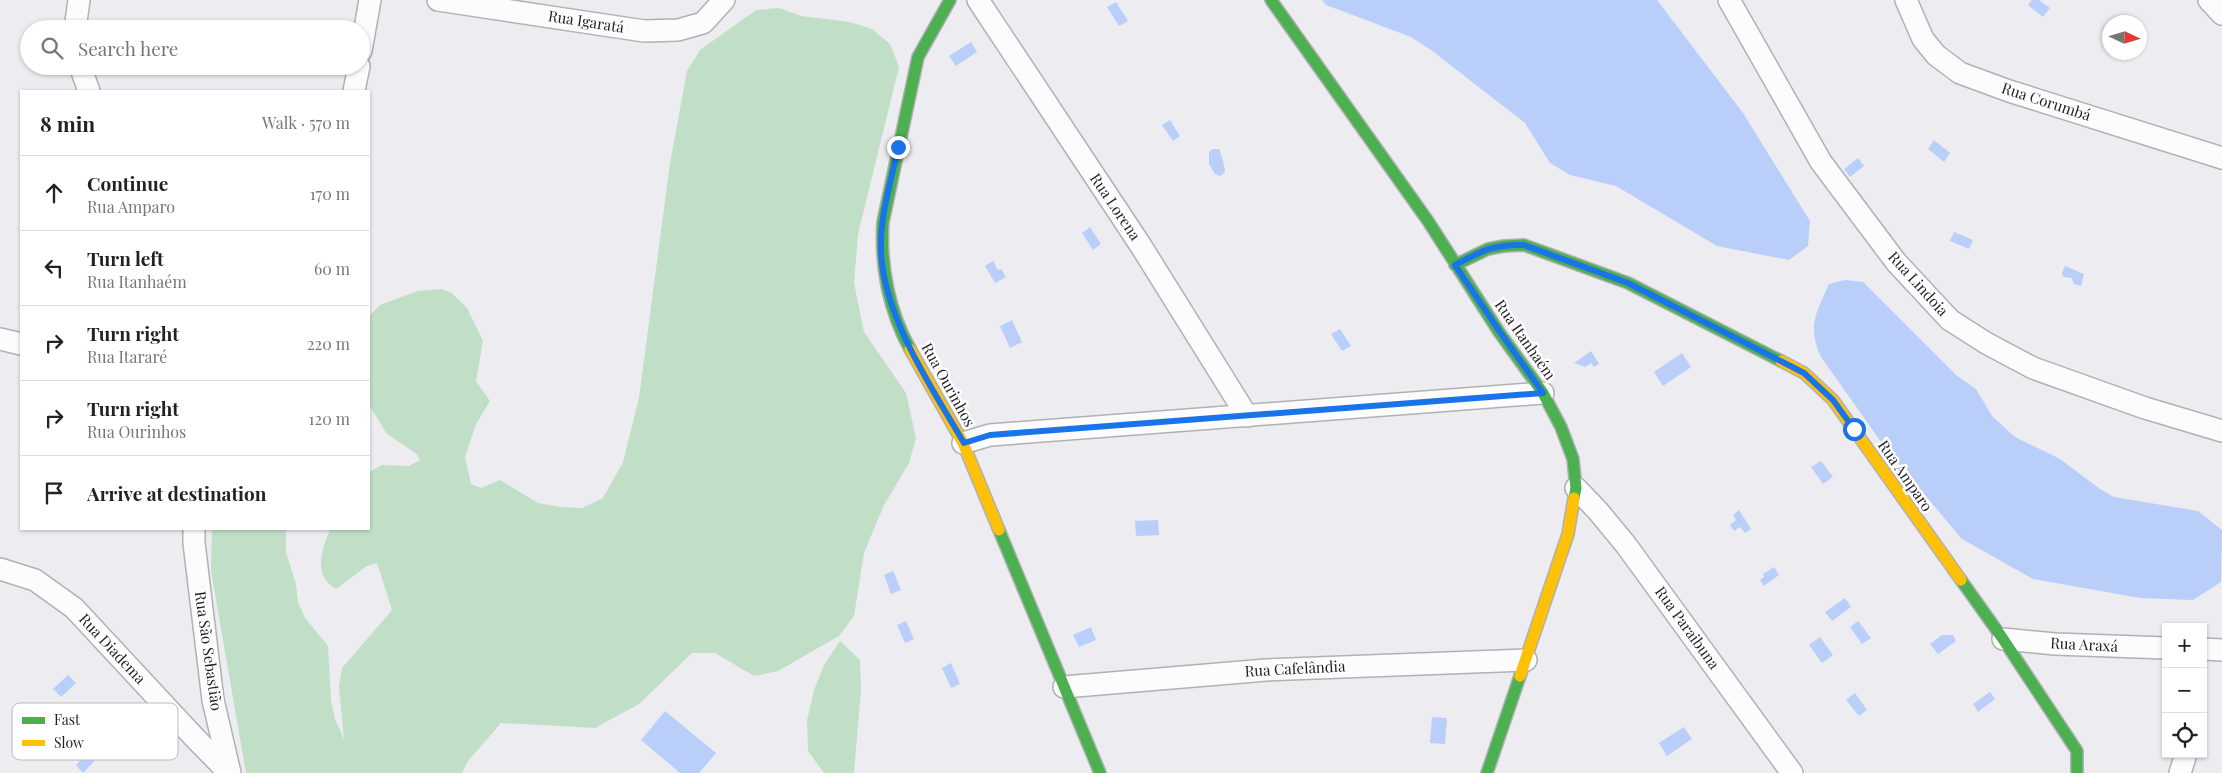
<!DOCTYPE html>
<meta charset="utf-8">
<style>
:root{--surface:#fff;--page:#f2f2f2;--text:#222;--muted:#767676;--line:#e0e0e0}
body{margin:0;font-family:"Playfair Display",serif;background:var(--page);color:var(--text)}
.controls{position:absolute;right:15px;bottom:15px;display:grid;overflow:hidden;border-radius:0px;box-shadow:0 1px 4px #0004}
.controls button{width:45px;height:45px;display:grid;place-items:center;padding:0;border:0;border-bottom:1px solid var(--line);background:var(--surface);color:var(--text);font:25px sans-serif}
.compass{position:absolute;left:2102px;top:15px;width:45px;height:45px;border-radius:50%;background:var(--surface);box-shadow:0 1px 4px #0004;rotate:94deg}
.stop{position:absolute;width:15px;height:15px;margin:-11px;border:4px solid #1a73e8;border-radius:50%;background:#fff}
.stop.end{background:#1a73e8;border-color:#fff;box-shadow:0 1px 5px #0008}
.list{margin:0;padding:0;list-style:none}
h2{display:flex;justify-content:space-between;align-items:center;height:65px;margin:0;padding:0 20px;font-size:21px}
h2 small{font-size:16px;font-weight:400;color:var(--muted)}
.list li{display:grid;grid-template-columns:32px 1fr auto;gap:15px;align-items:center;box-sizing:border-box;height:75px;padding:0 20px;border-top:1px solid var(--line)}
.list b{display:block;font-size:19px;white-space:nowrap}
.list p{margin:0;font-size:16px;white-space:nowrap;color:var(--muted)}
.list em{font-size:16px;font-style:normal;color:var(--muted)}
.icon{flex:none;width:28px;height:28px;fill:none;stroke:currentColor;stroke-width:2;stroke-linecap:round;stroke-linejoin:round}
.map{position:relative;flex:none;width:2222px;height:773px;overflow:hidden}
.search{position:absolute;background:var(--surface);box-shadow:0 1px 4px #0004;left:20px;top:20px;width:350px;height:55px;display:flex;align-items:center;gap:12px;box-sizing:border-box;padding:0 18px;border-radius:28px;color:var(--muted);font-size:19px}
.panel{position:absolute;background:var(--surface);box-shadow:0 1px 4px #0004;left:20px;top:90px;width:350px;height:440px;border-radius:0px}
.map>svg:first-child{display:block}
.green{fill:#c1dfc7}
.water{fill:#b9cffa}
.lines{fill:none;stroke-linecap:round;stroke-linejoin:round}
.street-casing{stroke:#b1b1b4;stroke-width:24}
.fast-casing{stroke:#b1b1b4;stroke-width:14}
.slow-casing{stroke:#b1b1b4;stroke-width:14}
.street{stroke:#fcfcfd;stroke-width:21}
.fast{stroke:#4caf50;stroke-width:11}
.slow{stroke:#ffc107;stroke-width:11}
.route{stroke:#1a73e8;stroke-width:6}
.labels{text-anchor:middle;stroke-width:5;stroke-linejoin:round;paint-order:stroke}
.street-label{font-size:15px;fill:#1e1e21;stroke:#fff}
.key{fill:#fff;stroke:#bcbcbc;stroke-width:1}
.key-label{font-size:14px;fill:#1e1e21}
</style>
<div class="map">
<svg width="2222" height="773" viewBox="0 0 2222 773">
<rect width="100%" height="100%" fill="#ececf1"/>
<g class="green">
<path d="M779 8 801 16 850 22 872 29 890 44 899 67 858 234 854 283 864 332 906 393 916 438 909 463 884 505 864 553 854 616 839 636 778 671 754 676 715 653H692L639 704 595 728 501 723 468 761 462 773H246L211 571 212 529H286V552L296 584 298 602 305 618 328 646 331 701 335 719 344 739 339 686 342 668 392 610 377 563 367 566 336 589C312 574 322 551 330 529H369V472L382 465 409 466 420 460 417 454 387 434 369 405V316L380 305 418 291 441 289 452 293 467 308 483 341 476 381 490 401 476 424 465 457 471 484 481 488 500 480 538 503 560 507 582 508 603 498 623 462 639 398 670 163 687 71 700 50 756 10Z"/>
<path d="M840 641 860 660 861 690 854 773H824L808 751 807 720 814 690 824 665Z"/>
</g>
<g class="water">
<path d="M1322 0H1657L1743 113 1810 221 1808 246 1789 260 1717 246 1616 186 1570 175 1550 163 1525 123 1431 50 1411 37 1326 5Z"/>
<path d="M2032 0H2039L2050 8 2043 17 2028 5Z"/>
<path d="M1116 2 1128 21 1119 26 1107 7Z"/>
<path d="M971 42 977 52 956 66 949 56Z"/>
<path d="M1170 120 1180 136 1173 141 1162 125Z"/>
<path d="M1934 140 1950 153 1944 162 1928 149Z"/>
<path d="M1213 149H1219C1221 152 1225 168 1225 172L1220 176 1215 174 1209 164V152Z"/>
<path d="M1858 158 1864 166 1850 177 1844 169Z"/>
<path d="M1090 227 1101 244 1093 250 1082 233Z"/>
<path d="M1954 232 1973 240 1969 249 1950 241Z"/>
<path d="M993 261 998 270 1001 269 1006 277 995 283 985 266Z"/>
<path d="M2065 266 2084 274 2081 286 2074 284 2072 278 2063 277 2062 273Z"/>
<path d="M1845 280 1863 282 1956 375 1976 389 1992 416 2015 437 2060 459 2100 489 2114 497 2198 511 2222 530 2221 582 2193 600 2140 598 2033 579 1962 539 1886 449 1821 357C1807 326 1816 313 1829 284Z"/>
<path d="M1012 320 1022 342 1010 348 1000 326Z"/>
<path d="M1340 329 1351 346 1342 351 1331 334Z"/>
<path d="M1591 351 1599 364 1594 367 1591 363 1585 367 1574 363Z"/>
<path d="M1682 353 1691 367 1663 386 1654 372Z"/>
<path d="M1821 461 1833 477 1823 484 1811 467Z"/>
<path d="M1739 510 1751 529 1745 533 1740 527 1734 531 1730 525 1736 520 1733 515Z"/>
<path d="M1158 520 1159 535 1136 536 1135 521Z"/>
<path d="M1774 567 1779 575 1764 586 1760 580 1764 577 1763 574Z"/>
<path d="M893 571 901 590 891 594 884 575Z"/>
<path d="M1845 598 1851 607 1832 621 1825 612Z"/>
<path d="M906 621 914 639 905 643 897 625Z"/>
<path d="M1858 621 1871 638 1862 644 1850 627Z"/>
<path d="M1091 627 1096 640 1079 647 1073 635Z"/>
<path d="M1942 635H1953L1956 641 1938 654 1930 644Z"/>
<path d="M1820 637 1833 655 1822 663 1809 645Z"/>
<path d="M951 663 960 684 951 688 942 668Z"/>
<path d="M68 675 76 683 61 697 53 689Z"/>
<path d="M1990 692 1995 699 1978 712 1973 704Z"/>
<path d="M1855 693 1867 710 1859 716 1846 700Z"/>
<path d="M665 711 716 753 699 773H680L641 740Z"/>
<path d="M1432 717 1447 718 1445 744 1430 743Z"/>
<path d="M1684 727 1692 739 1667 756 1659 743Z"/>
<path d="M89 751 97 758 83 773 76 765 80 761 76 760 75 755 80 752 84 757Z"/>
</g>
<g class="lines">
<g class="street-casing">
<g id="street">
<path d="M438 0 644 31 678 30 703 23 724 0"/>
<path d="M978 0 1141 246 1247 416"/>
<path d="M1729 0 1821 162 1896 262 1950 320 1986 343 2033 368 2145 408 2222 431"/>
<path d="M1906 0 1923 39 1936 55 1960 73 2009 91 2222 158"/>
<path d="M2209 0 2222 14"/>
<path d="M75 29 79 0"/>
<path d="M361 51 370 0"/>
<path d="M80 66 89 91"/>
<path d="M354 91 359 66"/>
<path d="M0 339 21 344"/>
<path d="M963 443 990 435 1543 393"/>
<path d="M1576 488 1598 511 1626 545 1792 773"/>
<path d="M194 529V543L213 700 230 773"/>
<path d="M0 569 35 580 74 608 194 737 229 773"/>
<path d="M2003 639 2055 644 2166 648"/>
<path d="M2203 649 2222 650"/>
<path d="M1064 687 1266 670 1526 660"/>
<path d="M2180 773 2186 754"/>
</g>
</g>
<g class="fast-casing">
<g id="fast">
<path d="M1271 0 1428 221 1499 332 1543 393 1561 427 1573 459 1576 488 1574 498"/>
<path d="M1455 265 1488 249 1504 246 1524 245 1628 283 1781 361"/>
<path d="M910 349C889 311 880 266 883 222L918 57 950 0"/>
<path d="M999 530 1100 773"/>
<path d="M1961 580 2003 639 2077 751V773"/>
<path d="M1487 773 1520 676"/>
</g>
</g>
<g class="slow-casing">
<g id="slow">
<path d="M910 349 963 443 999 530"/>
<path d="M1781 361 1804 373 1833 400 1961 580"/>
<path d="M1520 676 1568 534 1574 498"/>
</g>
</g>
<use href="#street" class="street"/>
<use href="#fast" class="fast"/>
<use href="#slow" class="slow"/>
</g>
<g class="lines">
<path class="route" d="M898 147C892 179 880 215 881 248 882 315 931 386 964 443L990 435 1543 393 1500 332 1455 265C1481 251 1494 244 1524 245L1628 283 1804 373 1833 400 1854 429"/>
</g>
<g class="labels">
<g class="street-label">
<text transform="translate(586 22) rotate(9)" y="5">Rua Igaratá</text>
<text transform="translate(2046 102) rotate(18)" y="5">Rua Corumbá</text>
<text transform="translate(1115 207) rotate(56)" y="5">Rua Lorena</text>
<text transform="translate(1918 284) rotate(48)" y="5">Rua Lindoia</text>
<text transform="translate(1525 340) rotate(55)" y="5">Rua Itanhaém</text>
<text transform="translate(948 385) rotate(61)" y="5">Rua Ourinhos</text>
<text transform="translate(1905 476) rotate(55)" y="5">Rua Amparo</text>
<text transform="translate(1687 628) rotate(54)" y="5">Rua Paraibuna</text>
<text transform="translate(2084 645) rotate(3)" y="5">Rua Araxá</text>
<text transform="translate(112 649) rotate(47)" y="5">Rua Diadema</text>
<text transform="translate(208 651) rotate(82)" y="5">Rua São Sebastião</text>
<text transform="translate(1295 669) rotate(-3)" y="5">Rua Cafelândia</text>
</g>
</g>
<rect x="12" y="703" width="166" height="57" rx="8" class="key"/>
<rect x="22" y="717" width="23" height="7" fill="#4caf50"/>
<rect x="22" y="740" width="23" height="6" fill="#ffc107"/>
<g class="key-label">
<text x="54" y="725">Fast</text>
<text x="54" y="748">Slow</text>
</g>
</svg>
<div class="controls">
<button>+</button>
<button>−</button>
<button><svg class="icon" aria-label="locate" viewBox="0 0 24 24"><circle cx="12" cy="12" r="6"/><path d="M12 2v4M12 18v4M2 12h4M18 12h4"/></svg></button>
</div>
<svg class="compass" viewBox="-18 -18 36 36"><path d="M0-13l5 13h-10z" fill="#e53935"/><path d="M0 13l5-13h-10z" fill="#767676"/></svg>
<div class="stop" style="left:1854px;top:429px"></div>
<div class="stop end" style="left:898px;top:147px"></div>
<div class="search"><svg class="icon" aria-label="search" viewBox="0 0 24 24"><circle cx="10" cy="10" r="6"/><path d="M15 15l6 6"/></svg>Search here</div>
<section class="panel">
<h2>8 min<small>Walk · 570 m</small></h2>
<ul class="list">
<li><svg class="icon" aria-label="ahead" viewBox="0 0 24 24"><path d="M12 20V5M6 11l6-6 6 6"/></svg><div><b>Continue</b><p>Rua Amparo</p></div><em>170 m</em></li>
<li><svg class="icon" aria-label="left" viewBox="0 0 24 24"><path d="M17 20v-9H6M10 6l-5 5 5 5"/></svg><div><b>Turn left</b><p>Rua Itanhaém</p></div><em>60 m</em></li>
<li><svg class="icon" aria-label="right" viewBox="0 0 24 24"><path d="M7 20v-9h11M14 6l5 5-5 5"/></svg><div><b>Turn right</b><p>Rua Itararé</p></div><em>220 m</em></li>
<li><svg class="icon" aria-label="right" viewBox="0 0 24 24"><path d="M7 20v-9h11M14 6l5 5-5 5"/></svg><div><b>Turn right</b><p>Rua Ourinhos</p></div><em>120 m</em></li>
<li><svg class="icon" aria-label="arrive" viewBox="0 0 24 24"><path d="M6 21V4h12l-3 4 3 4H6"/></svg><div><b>Arrive at destination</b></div></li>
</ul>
</section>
</div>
